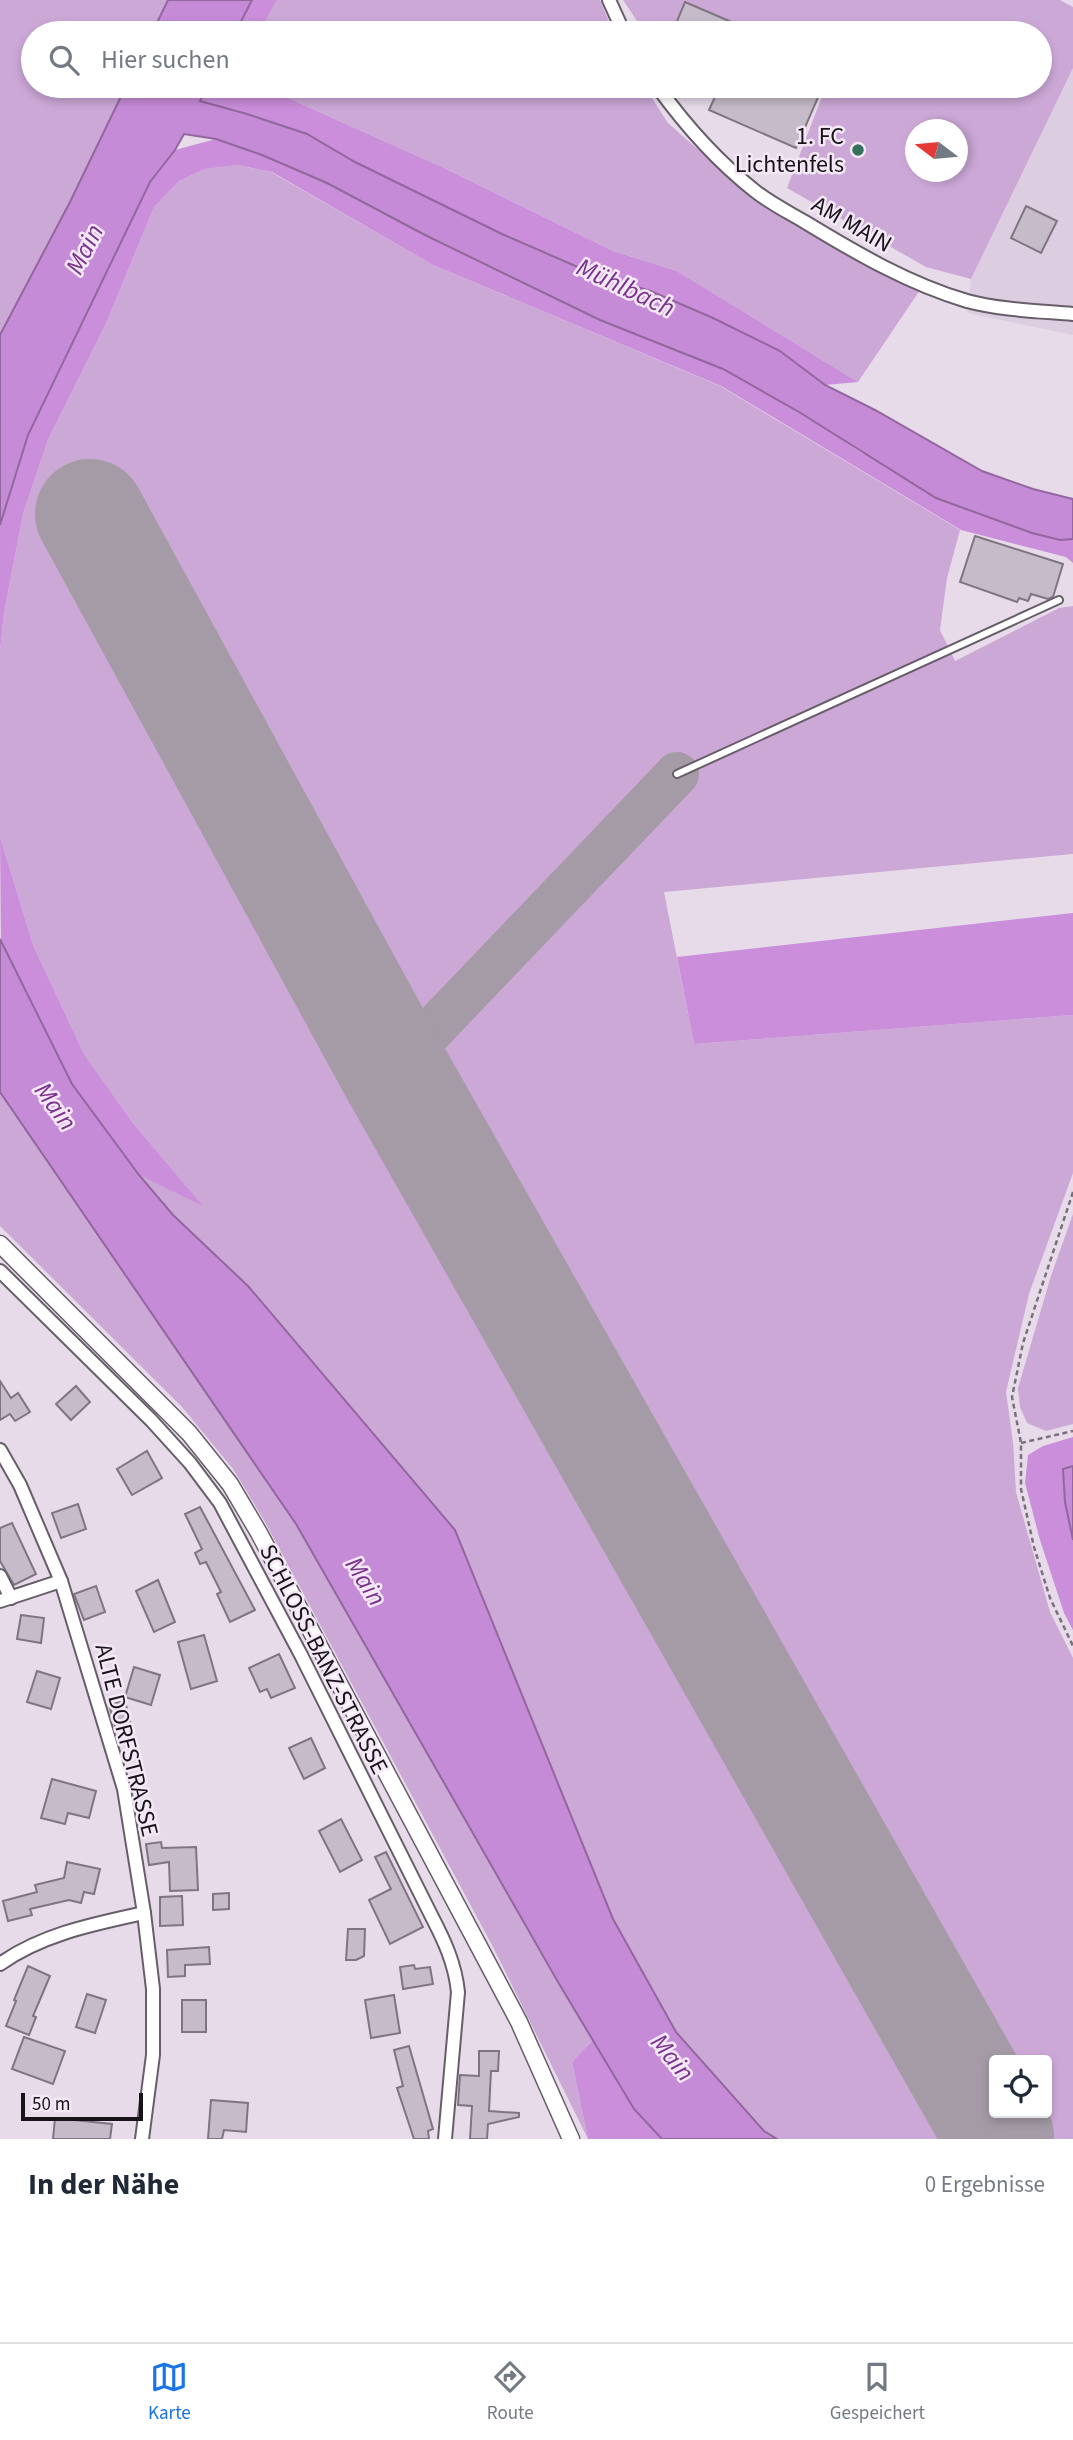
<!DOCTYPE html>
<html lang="de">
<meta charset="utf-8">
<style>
:root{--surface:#fff;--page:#f6f6f7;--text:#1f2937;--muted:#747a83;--line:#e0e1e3;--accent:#1a73e8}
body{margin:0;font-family:"Source Sans 3",sans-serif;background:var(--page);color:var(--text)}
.controls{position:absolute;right:21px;bottom:21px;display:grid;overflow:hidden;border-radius:7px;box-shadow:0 4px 10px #0003}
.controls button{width:63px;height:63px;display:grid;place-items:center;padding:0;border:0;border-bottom:2px solid var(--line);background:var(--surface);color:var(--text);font:35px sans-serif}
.compass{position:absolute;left:905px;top:119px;width:63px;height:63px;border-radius:50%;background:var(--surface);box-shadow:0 4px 10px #0003;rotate:286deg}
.scale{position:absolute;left:21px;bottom:18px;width:122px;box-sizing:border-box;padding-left:7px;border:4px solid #171318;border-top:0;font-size:19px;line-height:24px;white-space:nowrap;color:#171318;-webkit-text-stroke:5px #f4e8f7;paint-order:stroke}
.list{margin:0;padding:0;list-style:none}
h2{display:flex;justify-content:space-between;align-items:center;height:91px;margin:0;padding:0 28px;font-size:30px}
h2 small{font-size:23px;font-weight:400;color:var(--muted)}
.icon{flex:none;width:38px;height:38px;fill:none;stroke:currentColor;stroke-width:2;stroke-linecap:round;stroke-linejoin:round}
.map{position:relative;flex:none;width:1073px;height:2139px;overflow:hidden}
.search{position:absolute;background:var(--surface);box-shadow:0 4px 10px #0003;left:21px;right:21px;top:21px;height:77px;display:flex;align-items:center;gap:18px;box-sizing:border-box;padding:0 24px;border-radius:38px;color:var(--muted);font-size:26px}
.sheet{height:203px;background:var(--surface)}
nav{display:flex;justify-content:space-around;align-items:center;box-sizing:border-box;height:98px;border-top:2px solid var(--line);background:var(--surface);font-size:19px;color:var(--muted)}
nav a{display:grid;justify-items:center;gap:4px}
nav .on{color:var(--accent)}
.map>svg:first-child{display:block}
.built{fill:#ddcde1}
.green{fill:#cca8d7;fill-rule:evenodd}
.forest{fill:#ca8eda}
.water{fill:#c68bd7;stroke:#92679e;stroke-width:2}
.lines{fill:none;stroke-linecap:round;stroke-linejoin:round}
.taxiway{stroke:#a49ba7;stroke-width:44}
.runway{stroke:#a49ba7;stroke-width:110}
.building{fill:#c6bbc9;stroke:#7f7582;stroke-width:2}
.service-casing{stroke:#675e6a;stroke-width:10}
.minor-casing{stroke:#675e6a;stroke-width:16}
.tertiary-casing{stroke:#675e6a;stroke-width:19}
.path{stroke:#78707a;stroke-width:2.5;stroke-dasharray:5 3.5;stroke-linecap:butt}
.service{stroke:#fff;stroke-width:6}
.minor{stroke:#fff;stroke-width:12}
.tertiary{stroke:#fff;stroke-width:16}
.poi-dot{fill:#35725e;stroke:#f4e8f7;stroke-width:2.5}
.labels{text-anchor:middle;stroke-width:5;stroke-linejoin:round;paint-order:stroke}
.poi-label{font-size:24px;fill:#171318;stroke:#f4e8f7;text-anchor:end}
.street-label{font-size:24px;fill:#171318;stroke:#f4e8f7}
.water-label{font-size:26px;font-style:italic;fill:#7a328c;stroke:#f4e8f7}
</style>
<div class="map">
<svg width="1073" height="2139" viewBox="0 0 1073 2139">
<rect width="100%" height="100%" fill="#e7dbea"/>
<path class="built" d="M1073 68V335L967 313 971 279Z"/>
<g class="green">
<path d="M0 0H168L152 33H33V86H126L70 202 0 335Z"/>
<path d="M277 0H600L614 33H259Z"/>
<path d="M623 0H1060L1073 7V68L971 279 926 267 787 188 826 86H1040V33H764L745 25 741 33H645ZM916 130H958V172H916Z"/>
<path d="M261 86H644L668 123 730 178 785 218 863 265 920 290 858 382 677 271 613 251 442 167Z"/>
<path d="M237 165 271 172 433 265 720 386 960 530 947 578 940 630 955 661 1059 608 1073 606V854L664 892 694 1044 1073 1015V1173L1029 1294 1006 1392 1013 1442 1016 1492 1050 1612 1073 1658V2139H777L764 2131 676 2032 613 1919 455 1530 248 1286 173 1215 139 1175 201 1204 133 1123 84 1054 33 945 0 837V650L4 613 23 514 48 440 105 326 154 207 179 181 205 169ZM994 2060H1047V2113H994Z"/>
<path d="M0 1092 296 1524 593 2040 572 2062 588 2139 493 1947 265 1522 233 1469 182 1407 0 1226Z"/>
<path d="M1073 1214V1424L1046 1431 1027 1423 1020 1407 1018 1388 1051 1276Z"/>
</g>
<g class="forest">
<path d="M252 0H277L259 33H235Z"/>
<path d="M208 86H261L442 167 613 251 677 271 858 382 825 385 780 351 713 318 653 292 580 268 502 234 355 162 307 134 247 114 200 101Z"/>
<path d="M216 139 262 155 327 183 425 235 600 320 723 369 799 412 862 453 1073 539V563L1066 557 961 530 721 386 433 265 272 172 237 165 205 169 179 181 154 207 105 326 48 440 23 514 4 613 0 650V526L28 435 150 182 175 150Z"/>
<path d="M0 837 33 945 84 1054 133 1123 203 1206 139 1175 72 1084 1 944Z"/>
<path d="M1073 913V1015L694 1044 677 957Z"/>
<path d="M1073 1437V1466L1063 1469 1065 1502 1073 1540V1630L1064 1613 1040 1540 1025 1483 1028 1455 1043 1446Z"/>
<path d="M593 2040 634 2109 662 2139H588L572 2062Z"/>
</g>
<g class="water">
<path d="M168 0H252L235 33H152Z"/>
<path d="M126 86H208L200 101 247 114 307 134 355 162 502 234 580 268 653 292 713 318 780 351 825 385 875 410 982 471 1033 489 1073 499V539L1060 540 1032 533 936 498 799 412 723 369 600 320 425 235 327 183 262 155 216 139 184 134 175 150 150 182 28 435 0 525V335L70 202Z"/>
<path d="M0 939 72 1084 139 1175 173 1215 248 1286 455 1530 613 1919 676 2032 764 2131 777 2139H662L634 2109 558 1982 296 1524 0 1092Z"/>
<path d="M1073 1466V1540L1065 1502 1063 1469Z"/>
</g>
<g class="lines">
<path class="taxiway" d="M394 1070 677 774"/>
<path class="runway" d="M90 514 394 1070 999 2136"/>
</g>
<g class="building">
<path d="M685 2 757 33H672Z"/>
<path d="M720 86H823L796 148 709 110Z"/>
<path d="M1026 206 1057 221 1041 253 1011 238Z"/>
<path d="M975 536 1063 564 1053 597 1048 599 1031 594 1028 601 1019 598 1017 602 960 582Z"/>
<path d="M0 1381 11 1398 18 1393 30 1412 15 1421 10 1414 0 1420Z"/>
<path d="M76 1386 90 1402 71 1420 56 1404Z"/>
<path d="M147 1451 162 1478 132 1495 117 1469Z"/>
<path d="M78 1504 86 1529 61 1538 52 1513Z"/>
<path d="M200 1507 255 1610 230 1622 217 1594 221 1592 206 1562 200 1564 195 1553 202 1549 185 1514Z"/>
<path d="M12 1523 36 1574 14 1585 0 1561V1528Z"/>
<path d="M158 1580 175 1622 154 1632 136 1591Z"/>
<path d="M96 1586 105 1612 84 1620 74 1594Z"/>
<path d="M21 1615 44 1618 41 1643 17 1639Z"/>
<path d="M204 1635 217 1681 191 1689 178 1642Z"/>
<path d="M279 1654 295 1688 271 1698 267 1689 260 1692 249 1668Z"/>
<path d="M134 1667 160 1675 151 1705 125 1697Z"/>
<path d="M37 1671 60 1678 51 1709 27 1702Z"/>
<path d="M125 1701 130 1722 115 1726 109 1705Z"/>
<path d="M311 1738 325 1768 304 1779 289 1748Z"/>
<path d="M52 1779 96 1791 89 1818 68 1813 65 1824 41 1818Z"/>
<path d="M341 1819 362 1860 340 1872 319 1831Z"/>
<path d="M161 1842 162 1848 196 1847 198 1890 170 1891 169 1862 149 1865 146 1844Z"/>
<path d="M386 1852 423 1927 390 1944 369 1900 391 1889 375 1857Z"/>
<path d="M67 1862 100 1869 94 1894 84 1892 81 1903 69 1900 30 1909 32 1915 8 1921 3 1901 37 1892 35 1885 64 1878Z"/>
<path d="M229 1893V1909L213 1910V1894Z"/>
<path d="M182 1896 183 1925 160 1926V1897Z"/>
<path d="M348 1929H365L364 1956 356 1960H346Z"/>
<path d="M209 1947 210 1964 185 1965V1976L168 1977 167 1950Z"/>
<path d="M414 1965 415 1969 430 1967 433 1984 403 1989 400 1967Z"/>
<path d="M28 1966 50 1976 33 2016 36 2017 29 2035 6 2026 16 2001 14 2000Z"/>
<path d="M87 1994 106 2000 95 2033 76 2027Z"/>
<path d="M394 1995 400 2033 371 2038 365 2000Z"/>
<rect x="182" y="2000" width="24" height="32"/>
<path d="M24 2037 65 2051 53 2084 12 2069Z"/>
<path d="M409 2046 433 2129 428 2131 429 2139H414L397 2088 403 2086 394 2050Z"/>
<path d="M479 2051H499L498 2071H491L489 2111 519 2113V2117L488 2124 487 2139H470L472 2106 458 2105 460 2075 479 2076Z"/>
<path d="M211 2100 248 2103 246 2132 224 2130 222 2139H208Z"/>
<path d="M55 2118 112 2124 110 2139H53Z"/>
</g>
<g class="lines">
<g class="service-casing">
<path id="service" d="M677 774 1059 600"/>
</g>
<g class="minor-casing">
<g id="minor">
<path d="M609 0 624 33"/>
<path d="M657 86C685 125 717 161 755 191 770 203 788 212 805 222 856 253 909 284 967 301 1001 310 1038 311 1073 314"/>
<path d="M0 1271 151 1420 190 1463 220 1503 301 1655 431 1915C444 1940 455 1963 458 1992L445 2139"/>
<path d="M0 1450 20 1485 61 1581 124 1789 144 1913 153 1989V2055L142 2139"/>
<path d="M0 1576 11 1598"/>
<path d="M0 1601 61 1581"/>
<path d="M0 1964C42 1934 94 1924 144 1913"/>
</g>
</g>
<g class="tertiary-casing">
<path id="tertiary" d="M0 1244 189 1433 230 1484 259 1533 519 2022 571 2139"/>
</g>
<g class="path">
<path d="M1073 1192 1023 1343 1012 1397 1021 1443V1489L1034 1547 1050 1598 1073 1646"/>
<path d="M1021 1443 1073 1431"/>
</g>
<use href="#service" class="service"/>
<use href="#minor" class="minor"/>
<use href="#tertiary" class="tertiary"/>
</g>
<circle class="poi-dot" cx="858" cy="150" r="7"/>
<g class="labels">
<g class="poi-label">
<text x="844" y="144">1. FC<tspan x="844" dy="28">Lichtenfels</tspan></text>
</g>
<g class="street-label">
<text transform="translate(852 224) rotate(30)" y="8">AM MAIN</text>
<text transform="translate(324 1659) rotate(63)" y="8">SCHLOSS-BANZ-STRASSE</text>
<text transform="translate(127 1740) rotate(76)" y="8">ALTE DORFSTRASSE</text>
</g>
<g class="water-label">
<text transform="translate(84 249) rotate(-63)" y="9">Main</text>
<text transform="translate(626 287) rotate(25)" y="9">Mühlbach</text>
<text transform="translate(56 1106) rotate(54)" y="9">Main</text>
<text transform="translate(366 1581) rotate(58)" y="9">Main</text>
<text transform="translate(673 2057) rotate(51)" y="9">Main</text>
</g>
</g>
</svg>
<div class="controls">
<button><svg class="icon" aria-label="locate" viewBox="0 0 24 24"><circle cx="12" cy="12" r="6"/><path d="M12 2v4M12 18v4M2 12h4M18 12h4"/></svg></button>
</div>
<svg class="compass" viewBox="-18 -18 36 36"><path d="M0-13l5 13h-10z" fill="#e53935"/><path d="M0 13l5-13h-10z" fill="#747a83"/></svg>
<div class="scale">50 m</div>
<div class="search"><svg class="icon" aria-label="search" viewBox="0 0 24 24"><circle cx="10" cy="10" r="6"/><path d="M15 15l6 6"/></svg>Hier suchen</div>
</div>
<section class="sheet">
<h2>In der Nähe<small>0 Ergebnisse</small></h2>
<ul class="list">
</ul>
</section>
<nav>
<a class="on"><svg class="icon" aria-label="map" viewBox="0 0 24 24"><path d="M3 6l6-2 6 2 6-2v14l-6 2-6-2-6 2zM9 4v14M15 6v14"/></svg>Karte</a>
<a><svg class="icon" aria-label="directions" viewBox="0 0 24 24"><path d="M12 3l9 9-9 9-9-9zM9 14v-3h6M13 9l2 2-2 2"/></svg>Route</a>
<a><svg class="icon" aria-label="saved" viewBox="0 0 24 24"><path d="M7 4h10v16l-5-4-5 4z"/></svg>Gespeichert</a>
</nav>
